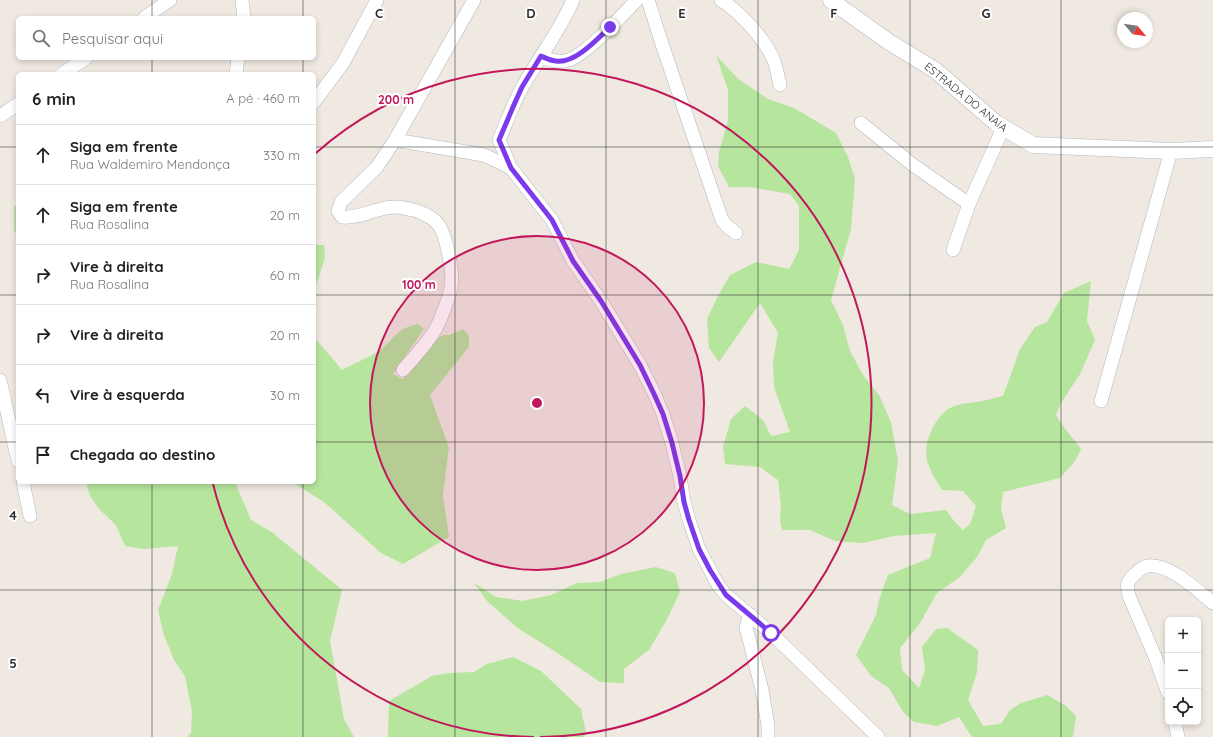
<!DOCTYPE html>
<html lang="pt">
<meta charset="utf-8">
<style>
:root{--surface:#fff;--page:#f6f6f6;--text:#222;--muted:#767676;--line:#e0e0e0}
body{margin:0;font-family:Quicksand,sans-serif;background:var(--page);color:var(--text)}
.controls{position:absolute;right:12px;bottom:12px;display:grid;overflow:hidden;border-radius:6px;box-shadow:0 2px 6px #0003}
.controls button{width:36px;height:36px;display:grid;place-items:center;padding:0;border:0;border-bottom:1px solid var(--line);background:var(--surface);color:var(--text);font:20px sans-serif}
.compass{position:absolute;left:1117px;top:12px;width:36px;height:36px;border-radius:50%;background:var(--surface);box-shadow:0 2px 6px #0003;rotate:119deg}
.stop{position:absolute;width:12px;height:12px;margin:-9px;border:3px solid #7c3aed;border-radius:50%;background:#fff}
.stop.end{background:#7c3aed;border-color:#fff;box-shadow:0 1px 4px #0008}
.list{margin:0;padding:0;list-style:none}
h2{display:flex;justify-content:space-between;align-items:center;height:52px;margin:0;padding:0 16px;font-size:17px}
h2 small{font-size:13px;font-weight:400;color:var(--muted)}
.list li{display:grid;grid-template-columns:26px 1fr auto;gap:12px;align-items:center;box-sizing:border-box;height:60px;padding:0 16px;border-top:1px solid var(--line)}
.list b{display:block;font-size:15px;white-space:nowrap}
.list p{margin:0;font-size:13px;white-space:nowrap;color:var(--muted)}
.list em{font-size:13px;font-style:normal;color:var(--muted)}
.icon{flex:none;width:22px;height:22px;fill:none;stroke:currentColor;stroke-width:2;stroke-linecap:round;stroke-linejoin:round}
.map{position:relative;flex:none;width:1213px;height:737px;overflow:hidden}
.search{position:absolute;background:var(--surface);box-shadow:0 2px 6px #0003;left:16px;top:16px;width:300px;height:44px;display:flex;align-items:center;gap:10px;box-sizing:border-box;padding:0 14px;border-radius:6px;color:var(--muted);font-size:15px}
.panel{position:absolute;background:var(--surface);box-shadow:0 2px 6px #0003;left:16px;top:72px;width:300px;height:412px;border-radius:6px}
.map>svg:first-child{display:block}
.green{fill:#b6e59e}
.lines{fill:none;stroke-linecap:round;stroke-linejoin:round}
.minor-casing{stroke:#b4b7c1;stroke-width:14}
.tertiary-casing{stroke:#b4b7c1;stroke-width:17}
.minor{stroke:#fff;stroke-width:13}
.tertiary{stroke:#fff;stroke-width:16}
.route{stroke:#7c3aed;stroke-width:5}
.grid{fill:none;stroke:#2e2e2e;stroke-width:1;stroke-opacity:0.55}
.ring{fill:none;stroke:#c2185b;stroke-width:2}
.labels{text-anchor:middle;stroke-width:4;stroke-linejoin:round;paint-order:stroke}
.street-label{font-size:11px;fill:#2e2e2e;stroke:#fff}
.grid-label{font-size:13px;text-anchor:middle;font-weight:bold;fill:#2e2e2e;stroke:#fff;stroke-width:4;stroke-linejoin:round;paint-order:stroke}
.centre{fill:#c2185b;stroke:#fff;stroke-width:2}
.ring-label{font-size:12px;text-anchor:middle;font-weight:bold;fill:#c2185b;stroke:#fff;stroke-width:4;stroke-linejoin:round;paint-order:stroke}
</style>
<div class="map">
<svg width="1213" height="737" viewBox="0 0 1213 737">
<rect width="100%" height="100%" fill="#efe9e1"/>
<g class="green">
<path d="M716 55 738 79 768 99 794 108 836 133 848 157 855 179 851 229 831 300 843 325 850 351 863 375 879 395 891 422 898 461 892 505 910 514 946 510 954 521 963 530 970 524 976 506 963 491 942 490C927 466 920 455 933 427 937 420 944 410 952 407 961 403 972 403 982 401 989 400 997 397 1003 396L1020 349 1035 327 1047 322 1064 293 1091 281 1087 321 1095 340 1080 374 1061 403 1056 415C1063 428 1073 437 1081 449L1075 461 1060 478 1003 492 1001 509 1006 528 986 540 977 557 960 577 937 593 920 623 900 648 902 670 919 688 925 670 922 647 936 629 947 628 978 650 977 672 968 700 983 726 1001 724 1010 710 1021 703 1047 695 1066 706 1076 716 1073 737H972L959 717 937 726 914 722 903 712 889 688 871 676 856 655 876 615 879 600 888 575 930 558 936 533 894 536 863 543 835 541 810 530H782L780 520 781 505 778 480 760 467 725 464 723 447 731 419 745 406 763 420 771 436 790 432 774 387 773 362 778 333 760 303 719 362 709 348 707 319 718 296 730 275 756 262 789 269 799 250V206L790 194 749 187H729L718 166 719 152 728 121V90Z"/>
<path d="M18 205V238L14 230V206Z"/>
<path d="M314 245H324L325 258 314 291Z"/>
<path d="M418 324 424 329 393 374 403 379 433 342 443 335H449L463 329 469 336V347L430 395 449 448 443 495 449 537 403 564 381 553 324 502 292 482H314V337L342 370C353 364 374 355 383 348 396 336 398 328 418 324Z"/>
<path d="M86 482H235L251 520 273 533 342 590 330 641 344 719 354 737H187L191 733 192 712 185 676 174 660 164 635 158 610 172 574 178 546 144 549 125 546 116 525 99 509 90 496Z"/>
<path d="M656 567 675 573 680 592 666 621 649 650 624 669V683L600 682 556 652 519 629 487 601 474 583 496 597 523 601 551 595 577 583 600 582 621 574Z"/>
<path d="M513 657 541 671 581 709 586 733 584 737H388L389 701 432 676 450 673 474 672 487 664Z"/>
</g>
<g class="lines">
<g class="minor-casing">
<g id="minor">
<path d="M242 0 244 18"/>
<path d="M648 0 663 47 722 220 727 226 736 233"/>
<path d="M721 0C740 12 766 40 774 61 777 69 778 77 780 85"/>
<path d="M144 18 170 0"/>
<path d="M541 57C550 60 559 63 569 60 588 53 622 15 637 0"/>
<path d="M62 74 86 58"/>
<path d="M236 74 238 58"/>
<path d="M314 102 343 63 377 0"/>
<path d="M0 116 18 104"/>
<path d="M861 123 913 165 969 204"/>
<path d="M395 140 484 155 511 168 552 220 573 261 601 301 640 365 654 393 663 414 672 443 680 477 684 502 689 520 699 549 718 585 726 595 771 633 878 737"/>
<path d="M511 168 499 140C507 122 513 103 523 86 539 57 560 31 573 0"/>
<path d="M953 250 969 204 1003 128"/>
<path d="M403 370C414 357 427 344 435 330 440 322 450 295 451 287 454 274 446 232 437 223 429 214 416 210 404 208 382 203 364 219 342 217L338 211 341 202 377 167 395 140 474 0"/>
<path d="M0 380 18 461"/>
<path d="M1101 401 1171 151"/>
<path d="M23 482 30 516"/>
<path d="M750 615 746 627 762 690 768 726V737"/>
<path d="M1168 693 1156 659 1129 596C1126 585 1127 581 1135 574 1138 571 1143 566 1148 566 1169 563 1197 590 1213 603"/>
<path d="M1175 722 1178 737"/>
</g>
</g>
<g class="tertiary-casing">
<path id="tertiary" d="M831 0 837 5 889 42 935 70 996 123 1033 145 1171 151 1213 149"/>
</g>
<use href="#minor" class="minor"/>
<use href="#tertiary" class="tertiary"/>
</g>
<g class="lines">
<path class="route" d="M610 27C597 39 575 64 556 61 551 61 546 58 541 56L522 87 513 107 499 140 511 168 552 220 573 261 601 301 640 365 654 394 663 414 672 443 680 476 684 502 689 520 699 549 710 570 726 595 771 633"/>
</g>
<path class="grid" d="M152 0V18M303 0V18M455 0V737M606 0V737M758 0V737M910 0V737M1061 0V737M152 58V74M303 58V74M0 147H18M314 147H1213M0 295H18M314 295H1213M0 442H18M314 442H1213M152 482V737M303 482V737M0 590H1213"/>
<circle cx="537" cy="403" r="167" fill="#c2185b" fill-opacity=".12"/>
<g class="ring">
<circle cx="537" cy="403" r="167"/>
<path d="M534 737A334 334 0 0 1 213 484M316 153A334 334 0 1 1 540 737"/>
</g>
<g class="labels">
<g class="street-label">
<text transform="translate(966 97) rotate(39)" y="4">ESTRADA DO ANAIA</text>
</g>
</g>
<g class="grid-label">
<text x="379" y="18">C</text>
<text x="531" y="18">D</text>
<text x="682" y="18">E</text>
<text x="834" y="18">F</text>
<text x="986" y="18">G</text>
<text x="13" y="520">4</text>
<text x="13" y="668">5</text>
</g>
<circle cx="537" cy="403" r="6" class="centre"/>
<g class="ring-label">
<text x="396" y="104">200 m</text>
<text x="419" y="289">100 m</text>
</g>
</svg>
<div class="controls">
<button>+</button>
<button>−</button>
<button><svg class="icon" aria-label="locate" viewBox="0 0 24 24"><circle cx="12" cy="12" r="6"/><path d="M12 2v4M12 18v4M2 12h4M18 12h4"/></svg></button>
</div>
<svg class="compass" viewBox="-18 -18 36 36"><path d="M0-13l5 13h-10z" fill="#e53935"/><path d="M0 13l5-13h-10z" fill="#767676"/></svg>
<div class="stop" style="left:771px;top:633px"></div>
<div class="stop end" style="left:610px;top:27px"></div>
<div class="search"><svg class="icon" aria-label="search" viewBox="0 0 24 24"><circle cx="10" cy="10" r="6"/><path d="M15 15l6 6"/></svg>Pesquisar aqui</div>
<section class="panel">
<h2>6 min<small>A pé · 460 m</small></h2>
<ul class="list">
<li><svg class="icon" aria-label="ahead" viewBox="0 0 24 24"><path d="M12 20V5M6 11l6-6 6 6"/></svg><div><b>Siga em frente</b><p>Rua Waldemiro Mendonça</p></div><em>330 m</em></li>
<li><svg class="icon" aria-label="ahead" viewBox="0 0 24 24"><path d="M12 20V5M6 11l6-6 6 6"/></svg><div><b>Siga em frente</b><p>Rua Rosalina</p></div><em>20 m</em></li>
<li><svg class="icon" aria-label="right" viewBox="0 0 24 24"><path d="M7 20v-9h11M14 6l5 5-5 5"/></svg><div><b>Vire à direita</b><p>Rua Rosalina</p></div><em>60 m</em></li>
<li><svg class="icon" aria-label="right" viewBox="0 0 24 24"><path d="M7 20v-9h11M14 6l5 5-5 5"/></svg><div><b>Vire à direita</b></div><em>20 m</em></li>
<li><svg class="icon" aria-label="left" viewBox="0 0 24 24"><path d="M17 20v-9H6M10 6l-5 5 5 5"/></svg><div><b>Vire à esquerda</b></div><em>30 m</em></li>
<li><svg class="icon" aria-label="arrive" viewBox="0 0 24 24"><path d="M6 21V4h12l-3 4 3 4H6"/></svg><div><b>Chegada ao destino</b></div></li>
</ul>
</section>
</div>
